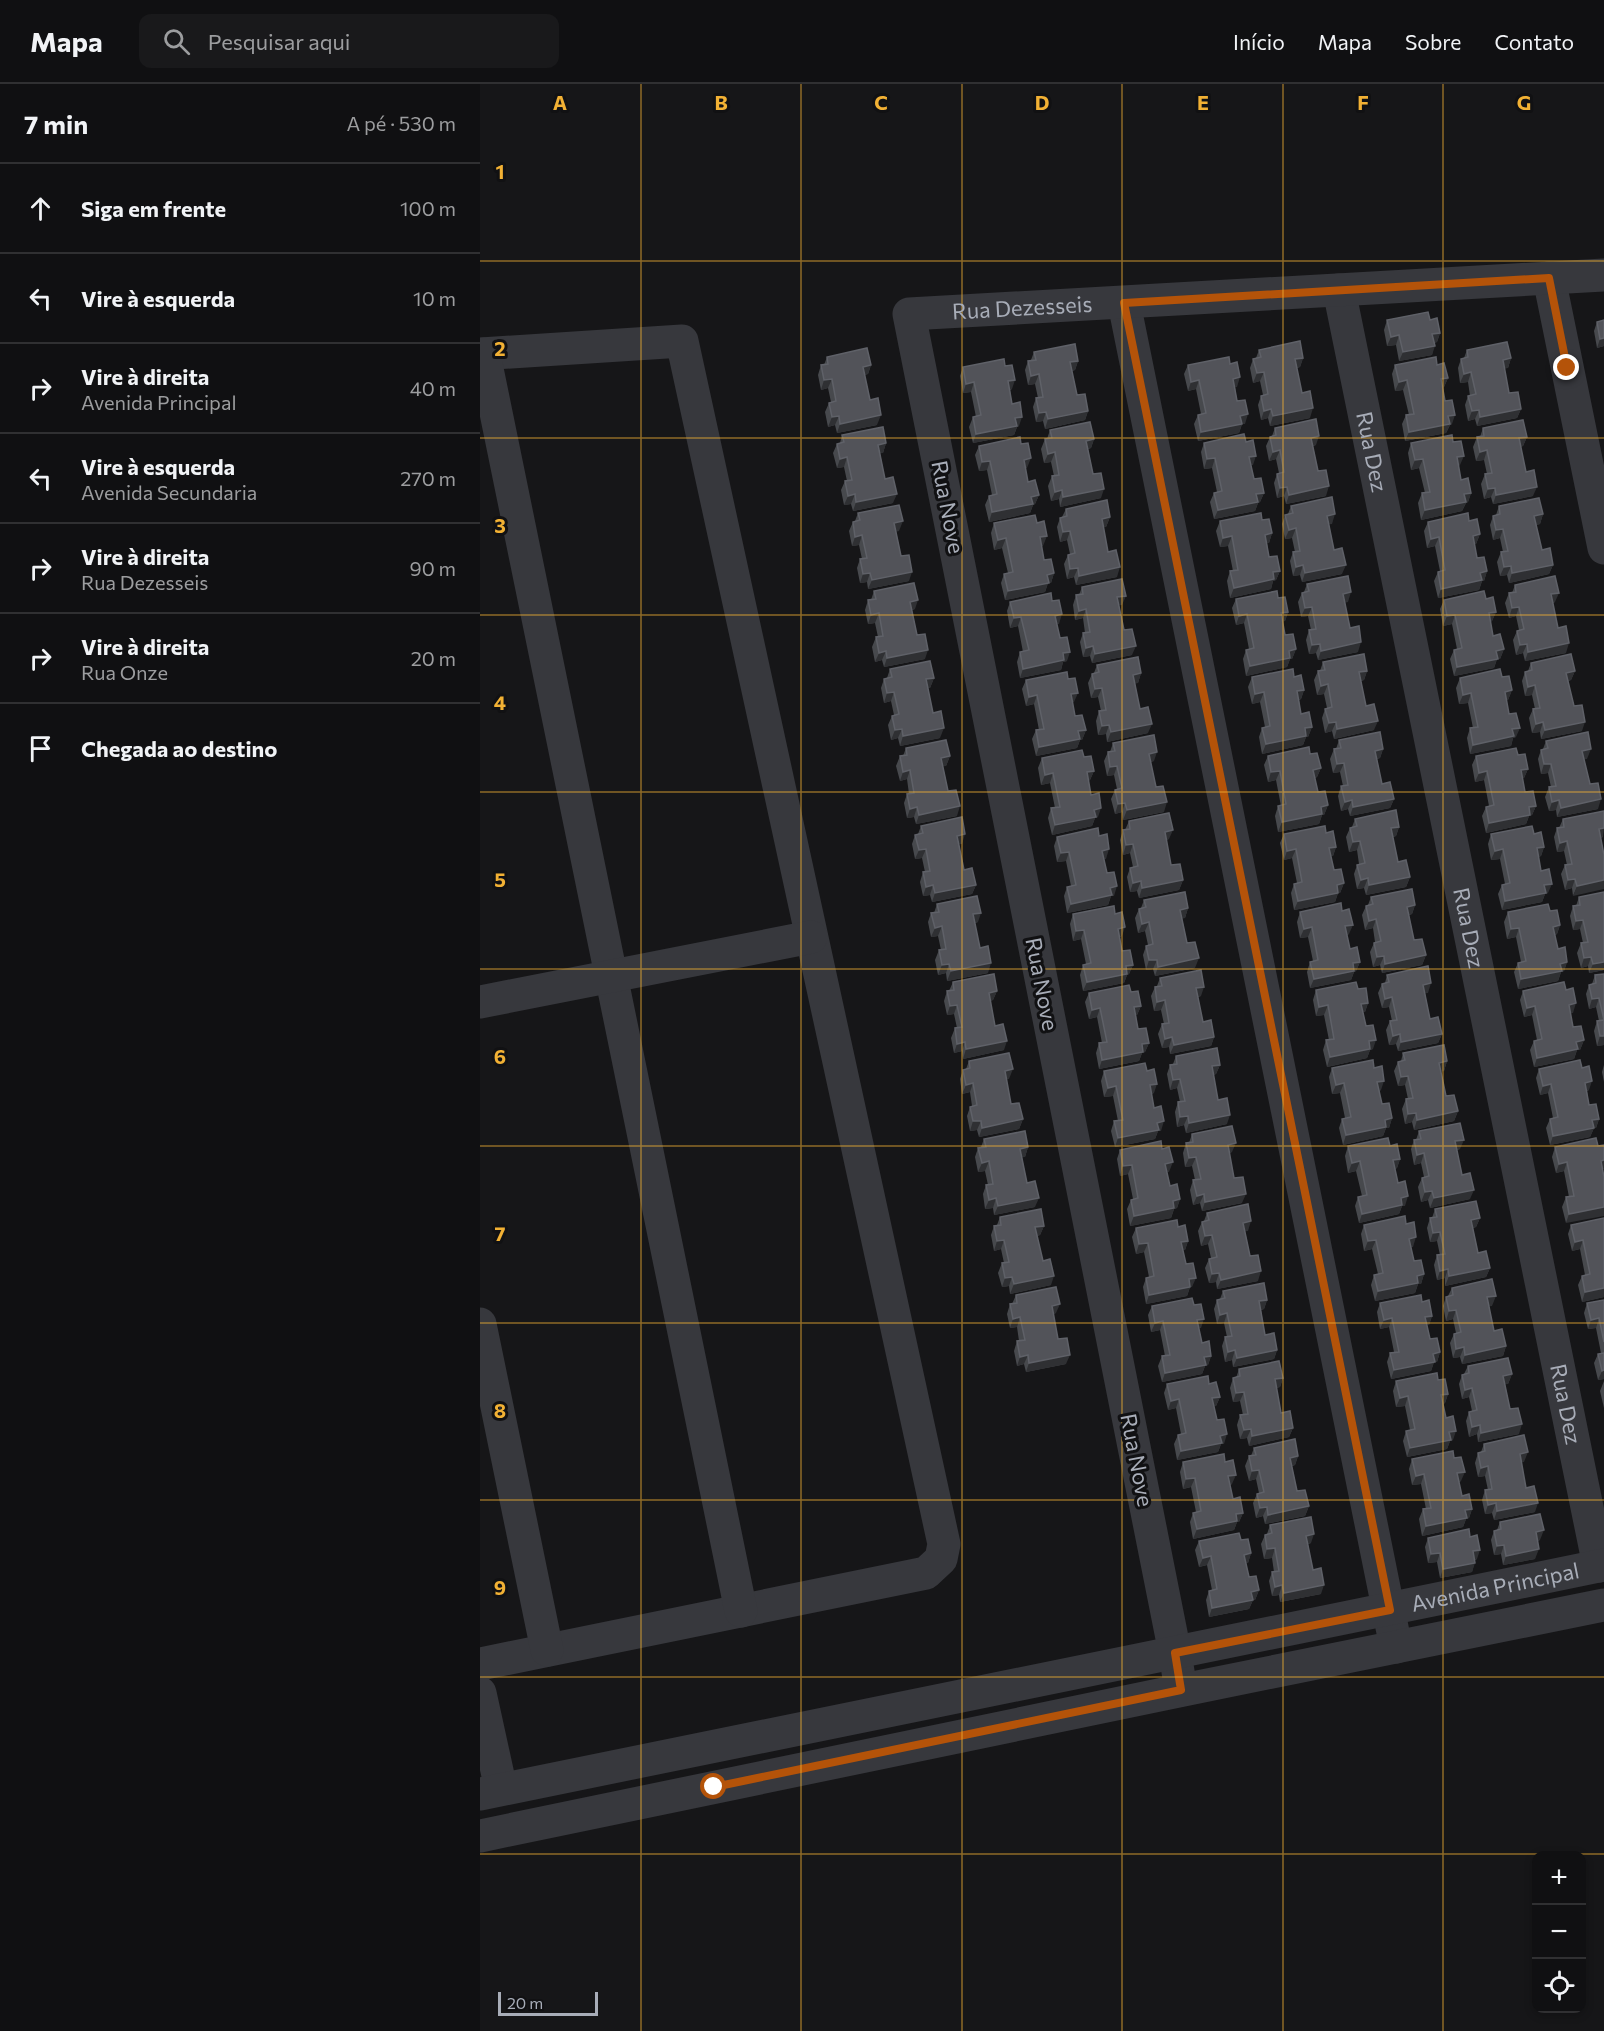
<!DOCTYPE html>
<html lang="pt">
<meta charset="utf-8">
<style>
:root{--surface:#101012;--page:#19191b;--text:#f1f3f6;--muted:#9c9d9f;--line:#303032}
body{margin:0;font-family:Commissioner,sans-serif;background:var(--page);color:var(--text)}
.controls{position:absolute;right:18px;bottom:18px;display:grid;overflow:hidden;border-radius:12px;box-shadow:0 3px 9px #0003}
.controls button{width:54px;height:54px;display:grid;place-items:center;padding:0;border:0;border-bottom:2px solid var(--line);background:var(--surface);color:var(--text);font:30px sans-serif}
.scale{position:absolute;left:18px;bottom:15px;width:100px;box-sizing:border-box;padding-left:6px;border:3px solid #a8adb8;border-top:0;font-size:16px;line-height:21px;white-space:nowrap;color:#a8adb8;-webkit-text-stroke:4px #111113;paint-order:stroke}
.stop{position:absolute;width:18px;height:18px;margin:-14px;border:4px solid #b45309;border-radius:50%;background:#fff}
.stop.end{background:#b45309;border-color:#fff;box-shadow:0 2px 6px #0008}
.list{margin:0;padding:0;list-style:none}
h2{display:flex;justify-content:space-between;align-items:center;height:78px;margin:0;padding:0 24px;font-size:26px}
h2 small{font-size:20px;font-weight:400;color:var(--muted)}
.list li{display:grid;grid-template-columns:39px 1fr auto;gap:18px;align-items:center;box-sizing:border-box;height:90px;padding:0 24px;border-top:2px solid var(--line)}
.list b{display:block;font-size:22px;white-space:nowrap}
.list p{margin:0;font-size:20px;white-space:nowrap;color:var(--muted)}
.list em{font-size:20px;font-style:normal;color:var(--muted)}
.icon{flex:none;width:33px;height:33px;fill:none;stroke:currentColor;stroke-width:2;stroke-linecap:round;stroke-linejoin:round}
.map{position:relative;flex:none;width:1124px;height:1947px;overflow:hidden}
header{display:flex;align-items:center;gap:36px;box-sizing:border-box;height:84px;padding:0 30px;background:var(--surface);border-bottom:2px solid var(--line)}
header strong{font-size:28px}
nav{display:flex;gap:33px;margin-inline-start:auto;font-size:21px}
.search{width:420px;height:54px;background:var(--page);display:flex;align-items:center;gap:15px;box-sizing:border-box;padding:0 21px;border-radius:12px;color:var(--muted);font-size:22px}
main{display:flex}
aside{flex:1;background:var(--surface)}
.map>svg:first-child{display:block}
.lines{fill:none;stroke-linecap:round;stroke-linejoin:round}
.minor{stroke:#37383d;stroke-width:33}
.wall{fill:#47494d}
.shaded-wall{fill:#2f3033}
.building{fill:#525359;stroke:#5f6168;stroke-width:1.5}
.route{stroke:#b45309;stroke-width:8}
.grid{fill:none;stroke:#f2b134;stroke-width:1.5;stroke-opacity:0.55}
.labels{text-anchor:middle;stroke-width:6;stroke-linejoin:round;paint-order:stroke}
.street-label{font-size:22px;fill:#a8adb8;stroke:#111113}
.grid-label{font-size:20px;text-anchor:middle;font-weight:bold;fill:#f2b134;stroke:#111113;stroke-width:6;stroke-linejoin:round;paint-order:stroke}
</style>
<header>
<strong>Mapa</strong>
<div class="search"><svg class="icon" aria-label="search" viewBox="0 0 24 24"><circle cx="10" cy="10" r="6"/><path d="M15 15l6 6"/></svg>Pesquisar aqui</div>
<nav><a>Início</a><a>Mapa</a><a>Sobre</a><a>Contato</a></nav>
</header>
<main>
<aside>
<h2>7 min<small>A pé · 530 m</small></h2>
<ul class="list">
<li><svg class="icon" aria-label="ahead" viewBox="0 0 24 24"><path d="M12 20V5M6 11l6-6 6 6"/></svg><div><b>Siga em frente</b></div><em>100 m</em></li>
<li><svg class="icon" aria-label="left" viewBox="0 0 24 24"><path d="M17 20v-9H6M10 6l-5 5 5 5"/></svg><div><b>Vire à esquerda</b></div><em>10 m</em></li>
<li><svg class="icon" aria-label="right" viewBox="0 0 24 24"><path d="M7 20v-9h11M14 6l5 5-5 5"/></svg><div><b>Vire à direita</b><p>Avenida Principal</p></div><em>40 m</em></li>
<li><svg class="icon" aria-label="left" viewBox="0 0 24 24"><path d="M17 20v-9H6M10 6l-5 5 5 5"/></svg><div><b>Vire à esquerda</b><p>Avenida Secundaria</p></div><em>270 m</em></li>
<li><svg class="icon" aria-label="right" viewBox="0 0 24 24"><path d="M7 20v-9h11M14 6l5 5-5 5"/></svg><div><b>Vire à direita</b><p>Rua Dezesseis</p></div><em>90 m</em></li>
<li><svg class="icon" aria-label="right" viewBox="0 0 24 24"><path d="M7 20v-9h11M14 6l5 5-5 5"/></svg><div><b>Vire à direita</b><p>Rua Onze</p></div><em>20 m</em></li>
<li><svg class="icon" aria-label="arrive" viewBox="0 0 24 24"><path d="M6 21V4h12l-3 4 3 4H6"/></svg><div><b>Chegada ao destino</b></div></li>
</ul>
</aside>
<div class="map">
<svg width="1124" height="1947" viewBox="0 0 1124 1947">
<rect width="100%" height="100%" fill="#161618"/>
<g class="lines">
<g class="minor">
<path d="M1069 194 1124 464"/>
<path id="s1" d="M859 206 1119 1482"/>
<path d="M644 219 916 1563"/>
<path d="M0 270 202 257 464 1460 461 1475 446 1489 0 1580"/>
<path d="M4 270 261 1527"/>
<path d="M0 918 331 853"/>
<path d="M0 1240 67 1566"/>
<path id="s2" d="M701 1606 695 1569 429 230 1124 191"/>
<path d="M0 1609 21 1705"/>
<path id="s3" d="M0 1710 1124 1481"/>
<path d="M0 1752 708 1605 1124 1521"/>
</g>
</g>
<g class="wall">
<path d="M907 236H950L960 249 957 258 954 259 952 271 919 277 916 261 907 262 904 246Z"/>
<path d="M1117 238 1124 262 1117 264 1114 247Z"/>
<path d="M779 266 823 274 820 283 817 284 822 309 830 334 790 342 788 334 781 336 778 321 781 312 783 311 780 297 773 299 770 284 773 275 776 274Z"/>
<path d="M987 266 1031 274 1028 284H1024L1029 309 1041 325 1037 334 997 342 995 335 988 337 985 321 988 312H990L988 298 980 299 978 284 981 275 984 274Z"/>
<path d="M554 268 598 277 595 286 592 287 597 311 608 327 605 336 565 345 563 337 556 338 553 323 556 314H558L555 300 548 301 545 286 548 277 551 276Z"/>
<path d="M347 273 391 281 388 290 384 291 390 316 397 341 357 349 355 341 348 343 345 328 349 319 351 318 348 304 341 306 338 291 341 281H344Z"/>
<path d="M750 280 757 303H755L757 317 765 340H762L759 349 718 357 714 340 718 331 721 330 716 305 708 307 704 290 708 281Z"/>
<path d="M915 281H957L968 294 964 303 962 304 965 317 972 340 970 341 966 349 925 357 922 340 926 331H929L923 306 915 307 912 290Z"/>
<path d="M525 282 532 305 530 306 532 320 539 342 537 343 534 351 493 359 489 343 493 333H496L491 308 483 309 480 292 483 283Z"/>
<path d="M795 344 836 361 833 362 838 387 846 412 806 420 804 412 797 414 794 399 797 390 799 389 796 375 789 377 786 362 790 353 792 352Z"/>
<path d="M1003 344 1047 353 1043 362 1040 363 1046 388 1053 412 1013 420 1011 413 1004 415 1001 400 1005 390H1007L1004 376 996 377 993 363 997 353H1000Z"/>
<path d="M570 346 614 355 611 364 608 365 613 390 621 414 580 423 579 415 571 417 568 402 572 392H574L571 378 564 379 561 365 565 355H567Z"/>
<path d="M362 351 406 359 403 369H400L405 395 413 419 373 427 371 420 364 421 361 406 365 397H367L364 383 357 384 353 369 357 360 360 359Z"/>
<path d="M766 358 773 381H771L774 395 784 409 780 418 778 419 775 427 734 435 730 418 734 409 737 408 732 384 724 385 721 368 724 359Z"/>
<path d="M973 358 980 381 978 382 981 396 991 409 988 418 986 419 982 427 941 436 938 419 942 409H945L939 384 931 386 928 369 931 359Z"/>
<path d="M541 360 547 384H545L548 398 559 411 555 420 553 421 550 429 509 438 505 421 509 412 512 411 507 386 499 387 495 371 499 362Z"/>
<path d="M811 422 852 440H849L854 466 862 490 822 498 820 491 813 492 810 477 813 468H815L812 454 805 455 802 440 805 431 808 430Z"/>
<path d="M1019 422 1063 430 1060 440 1056 441 1062 466 1073 481 1069 490 1029 499 1027 491 1020 492 1017 478 1021 468H1023L1020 454 1013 456 1010 441 1013 432 1016 431Z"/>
<path d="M586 425 630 433 626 443H623L628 468 637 493 596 501 594 493 587 495 584 480 588 471 590 470 587 456 580 458 577 443 580 434 582 433Z"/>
<path d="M378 429 419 447H416L421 472 429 497 388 505 387 498 380 499 377 484 380 475H382L379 461 372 462 369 447 373 438 375 437Z"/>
<path d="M782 436 792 449 789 459H787L789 473 800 487 796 496 793 497 791 505 750 514 747 497 750 487H753L748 462 740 463 736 447 740 437Z"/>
<path d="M989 437 1000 450 996 460H994L997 474 1007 487 1004 497H1002L999 506 958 514 954 497 958 488 960 487 955 462 947 464 944 447 948 438Z"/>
<path d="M514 439H557L563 462H561L564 476 574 489 571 499H568L565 508 525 516 521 499 524 490 528 489 522 464 514 466 511 449Z"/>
<path d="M827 500 868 518H865L870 544 878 568 838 576 836 569 829 570 826 556 829 546H831L828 532 821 533 818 518 822 509 824 508Z"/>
<path d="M1035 501 1075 518 1073 519 1078 544 1086 569 1045 577 1043 569 1036 571 1033 556 1037 547 1039 546 1036 532 1029 534 1025 519 1029 509H1032Z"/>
<path d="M602 503 642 521H639L644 546 652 571 612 579 610 572 603 573 600 558 603 549H605L603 534 595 536 593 521 596 511H599Z"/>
<path d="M394 507 435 525 432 526 437 551 445 575 404 583 402 576 395 578 392 563 396 553H398L395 539 388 540 385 526 388 516H391Z"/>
<path d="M798 514 808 528 805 537H802L805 551 816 565 812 575H810L807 583 766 592 763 575 766 566 769 565 764 539 756 541 752 524 756 515Z"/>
<path d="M1006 515 1016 528 1012 537 1010 538 1013 552 1024 565 1020 575H1017L1014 584 974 592 970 575 974 566 977 565 972 540 963 542 960 525 964 516Z"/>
<path d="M572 517 579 540H577L580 554 587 577 583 578 581 586 540 594 537 578 540 568H543L538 542 530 544 527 527 530 518Z"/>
<path d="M843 578 887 587 884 596 881 597 886 622 894 646 854 655 852 647 845 649 842 634 845 625 847 624 844 610 837 611 834 596 838 587H840Z"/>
<path d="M1051 579 1095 587 1091 596 1088 597 1094 622 1102 647 1061 655 1060 648 1052 649 1049 634 1053 625H1055L1052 611 1045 612 1042 597 1045 588 1048 587Z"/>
<path d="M617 581 661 589 658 599H655L660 625 668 649 627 658 626 650 618 651 616 637 619 627H621L618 613 611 614 608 599 612 590 614 589Z"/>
<path d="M410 585 454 594 450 604H448L453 629 460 654 420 662 418 654 411 656 408 641 412 632 414 631 411 617 404 619 401 604 404 595 407 594Z"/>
<path d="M772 593H814L824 606 821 615 819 616 821 630 832 643 828 653H826L823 661 782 670 779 653 782 644 785 643 780 618 772 620 768 603Z"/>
<path d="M1022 593 1032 606 1028 616H1026L1029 630 1036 653 1033 654 1031 662 990 670 987 654 990 644H993L988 619 979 620 976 604 980 594Z"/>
<path d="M546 596 594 618H592L595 632 606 646 602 656H600L597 664 556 672 552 655 556 646H559L554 620 546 622 542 605Z"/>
<path d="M859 656 903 665 900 674 897 675 902 700 914 715 910 724 870 732 868 725 861 727 858 712 861 702H863L860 688 853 689 850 675 854 665H856Z"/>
<path d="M1066 657 1107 675H1104L1110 700 1118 725 1077 733 1076 726 1069 727 1065 713 1069 703H1071L1068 689 1061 690 1058 675 1061 666 1063 665Z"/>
<path d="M633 659 674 677 670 678 676 703 684 728 643 736 642 728 635 730 631 715 635 706 637 705 634 691 627 692 624 677 628 668H630Z"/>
<path d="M426 664 470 672 466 682H463L468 707 477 732 436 740 434 733 427 734 424 719 427 710H429L427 695 420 697 416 682 420 672H423Z"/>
<path d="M830 670 841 684 837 693 835 694 838 708 848 721 844 731H842L839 740 798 748 795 732 798 722H801L796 696 788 698 784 681 788 672Z"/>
<path d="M1038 671 1048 685 1044 694H1042L1045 708 1056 722 1052 731 1049 732 1046 740 1006 749 1002 732 1006 723 1009 722 1004 696 995 698 992 681 996 672Z"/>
<path d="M604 673 614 687 610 696 608 697 611 711 618 733 615 734 612 742 572 751 568 734 571 724H575L570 699 561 701 558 684 562 674Z"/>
<path d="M875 735 919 743 916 752 913 753 918 778 930 793 926 803 886 811 884 804 877 805 874 790 877 781 879 780 877 766 869 768 866 753 870 744 872 743Z"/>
<path d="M1083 735 1123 753 1120 754 1093 812 1092 804 1085 806 1081 790 1085 781H1087L1084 767 1077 768 1074 753 1077 744H1079Z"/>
<path d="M649 737 689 755 686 756 691 781 703 796 699 806 659 814 657 807 650 808 647 793 650 784 653 783 650 769 643 771 640 756 643 746H645Z"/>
<path d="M441 742 482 760H479L484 786 496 801 492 810 452 818 450 811 443 812 440 798 443 788H445L442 774 435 775 432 760 435 751 438 750Z"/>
<path d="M846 749 856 763 853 772H851L854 786 864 799 860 809H858L855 818 814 826 811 809 814 800 817 799 812 774 804 776 800 759 804 750Z"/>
<path d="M1011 750H1054L1064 763 1061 772 1058 773 1061 787 1068 809 1065 810 1062 818 1022 826 1018 810 1022 801 1025 800 1020 775 1011 776 1008 760Z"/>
<path d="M619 752 626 775H624L627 789 634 812H631L628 821 587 829 584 812 587 803 591 802 586 777 577 778 574 762 577 753Z"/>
<path d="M891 813 935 821 932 830 929 831 934 856 946 871 942 881 902 889 900 881 893 883 890 868 894 859 895 858 893 844 885 846 882 831 886 822 888 821Z"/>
<path d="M1099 813 1124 886 1109 889 1108 882 1101 884 1097 869 1101 859H1103L1100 845 1093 846 1090 832 1093 822H1096Z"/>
<path d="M664 816 708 824 705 834H702L707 859 715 884 675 892 673 885 666 886 663 871 666 862 668 861 665 847 658 849 655 834 659 825 661 824Z"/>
<path d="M457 820 498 838 495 839 500 864 508 889 467 897 466 889 458 891 455 876 459 866H461L458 852 451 853 448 838 451 829H454Z"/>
<path d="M862 827 869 850 867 851 870 865 880 878 876 887 874 888 871 896 830 904 827 888 830 878 833 877 828 853 820 854 817 838 820 828Z"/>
<path d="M1070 827 1080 841 1077 850 1075 851 1078 865 1087 878 1084 887 1081 888 1078 897 1038 905 1034 888 1038 879 1041 878 1036 853 1027 855 1024 838 1028 828Z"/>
<path d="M593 830 642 852 640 853 642 867 653 881 649 890 647 891 644 899 603 907 600 891 603 881 606 880 601 855 593 857 590 840Z"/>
<path d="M1124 890V962V961L1117 962 1114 947 1117 937H1119L1116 923 1109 925 1106 910 1109 901 1112 900 1115 891Z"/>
<path d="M907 891 948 909H945L950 935 962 950 958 959 918 967 916 960 909 961 906 946 910 937H912L909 923 902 924 898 909 902 900 905 899Z"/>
<path d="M680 894 721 912 718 913 723 938 734 953 731 962 690 970 689 963 682 964 678 950 682 940H684L681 926 674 927 671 912 675 903 677 902Z"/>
<path d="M473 898 517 907 513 916 510 917 515 942 524 966 483 975 482 967 474 969 471 954 475 944H477L474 930 467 931 464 917 467 907H469Z"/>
<path d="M878 905 888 919 885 928H883L886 942 893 965 890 966 887 974 847 983 843 966 846 956H849L844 931 836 932 833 916 836 906Z"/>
<path d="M1086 906 1093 929H1090L1093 943 1104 956 1100 966H1097L1094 975 1054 983 1050 966 1054 957 1057 956 1052 931 1044 933 1040 916 1043 907Z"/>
<path d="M651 908 661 922 657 931H656L658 945 669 959 665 968 662 969 659 977 619 985 616 969 619 959H622L617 933 609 935 605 918 609 909Z"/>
<path d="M923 969 967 977 964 987H961L966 1012 978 1027 974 1037 934 1046 932 1038 925 1040 922 1025 926 1015H928L925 1001 918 1002 914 987 918 978 921 977Z"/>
<path d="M696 972 740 981 736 990 733 991 738 1016 747 1040 706 1049 704 1041 697 1043 695 1028 698 1018H700L697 1004 690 1006 687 990 690 981 693 980Z"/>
<path d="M489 977 529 995H526L531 1020 543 1035 539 1045 499 1053 497 1046 490 1047 487 1032 490 1023 492 1022 490 1008 482 1010 480 995 483 986 486 985Z"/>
<path d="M1124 981V998L1122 988Z"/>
<path d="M852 984H894L901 1006 899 1007 902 1020 912 1034 909 1044H906L903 1052 863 1061 859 1044 862 1035 865 1034 860 1009 852 1010 849 993Z"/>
<path d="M1102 984 1109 1006 1107 1007 1109 1021 1119 1035 1116 1044H1114L1110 1053 1070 1061 1066 1044 1070 1035 1073 1034 1068 1009 1060 1011 1056 994 1059 985Z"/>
<path d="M624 987H667L674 1009 671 1010 674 1024 681 1047H678L675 1055 635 1063 631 1047 634 1037H638L633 1012 624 1013 621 997Z"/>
<path d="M939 1047 980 1065 977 1066 982 1091 990 1115 950 1124 948 1116 941 1118 938 1103 942 1094 944 1093 941 1079 934 1081 931 1065 934 1056H936Z"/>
<path d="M712 1050 752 1068 749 1069 754 1094 762 1119 722 1127 720 1119 713 1121 710 1106 713 1096H715L712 1082 705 1083 703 1069 706 1059H709Z"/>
<path d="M504 1055 548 1063 545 1073H542L547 1099 555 1123 514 1131 513 1124 505 1125 503 1110 506 1101H508L505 1087 498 1088 495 1073 498 1064 501 1063Z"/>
<path d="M868 1062H910L920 1075 917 1084 915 1085 918 1099 925 1122H922L919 1130 879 1139 875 1122 878 1113 882 1112 876 1087 868 1089 865 1072Z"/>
<path d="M1075 1063 1122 1085 1086 1139 1082 1123 1086 1113H1089L1084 1087 1076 1089 1072 1073Z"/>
<path d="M682 1065 689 1088H687L690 1102 700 1115 697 1124 694 1125 691 1134 650 1142 647 1125 651 1116 653 1115 648 1090 640 1092 637 1075 640 1066Z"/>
<path d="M955 1125 1000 1134 996 1143 993 1144 998 1169 1010 1184 1006 1193 965 1202V1194L957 1196 954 1181 957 1171H960L957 1157 950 1158 947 1144 950 1134H952Z"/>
<path d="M727 1129 768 1147H765L770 1172 778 1197 737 1205 736 1198 729 1199 725 1184 729 1175 731 1174 728 1160 721 1162 718 1147 722 1138 724 1137Z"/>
<path d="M520 1133 564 1142 560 1151 557 1152 563 1177 571 1201 530 1210 529 1202 522 1203 518 1189 522 1179H524L521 1165 514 1167 511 1151 514 1142 517 1141Z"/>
<path d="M1124 1134V1213L1102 1218 1098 1201 1102 1192 1105 1191 1100 1165 1092 1167 1088 1150 1091 1141Z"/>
<path d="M884 1141 933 1163H931L934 1177 944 1190 941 1200H938L935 1209 895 1217 891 1201 894 1191 898 1190 892 1165 884 1167 881 1150Z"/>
<path d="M698 1143 708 1157 705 1166H703L706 1180 712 1203H710L707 1212 666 1220 663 1203 666 1194 669 1193 664 1168 656 1170 652 1153 656 1144Z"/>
<path d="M972 1204 1012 1222H1009L1014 1247 1026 1262 1023 1272 982 1280 980 1273 973 1274 970 1259 974 1250 976 1249 973 1235 966 1237 963 1222 966 1213 968 1212Z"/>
<path d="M743 1207 787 1216 784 1225 781 1226 785 1251 797 1266 794 1275 753 1283 752 1276 745 1278 742 1262 745 1253H747L744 1239 737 1240 734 1225 737 1216 740 1215Z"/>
<path d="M536 1211 576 1229 573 1230 578 1255 586 1280 546 1288 544 1280 537 1282 534 1267 537 1257H539L537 1243 530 1244 527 1230 530 1220H532Z"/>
<path d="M1124 1216V1295L1118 1296 1114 1279 1118 1270 1121 1269 1116 1244 1108 1245 1104 1229 1107 1219Z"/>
<path d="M942 1218 952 1232 949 1241H947L950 1255 960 1268 957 1278H954L951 1287 911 1295 907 1278 910 1269 914 1268 909 1243 900 1245 897 1228 900 1219Z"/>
<path d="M714 1221 721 1244H719L722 1259 731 1272 728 1281 725 1282 722 1290 682 1298 678 1282 682 1272H685L680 1246 671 1248 668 1231 672 1222Z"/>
<path d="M988 1282 1032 1290 1028 1300H1025L1030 1325 1039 1350 998 1358 997 1350 989 1353 986 1337 989 1328 992 1327 989 1313 982 1315 979 1300 982 1291 984 1290Z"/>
<path d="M759 1285 803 1294 800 1303 796 1304 801 1329 813 1344 809 1353 769 1362 767 1354 760 1355 757 1341 760 1331H763L760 1317 753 1318 750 1304 753 1294H756Z"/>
<path d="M958 1296 968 1310 965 1319 963 1320 966 1334 973 1356 970 1357 967 1365 927 1373 923 1357 926 1347 930 1346 925 1322 916 1323 913 1307 916 1297Z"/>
<path d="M1124 1297V1324L1120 1307Z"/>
<path d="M687 1300H729L740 1313 736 1322H734L737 1336 744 1360H741L738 1368 697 1376 694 1360 698 1351 701 1350 696 1324 688 1326 684 1309Z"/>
<path d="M1004 1360 1044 1378H1041L1046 1404 1055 1428 1014 1436 1012 1429 1005 1430 1002 1416 1005 1406H1008L1005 1392 998 1393 995 1379 998 1369 1001 1368Z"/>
<path d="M774 1364 818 1372 815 1381 812 1382 817 1407 829 1422 825 1432 785 1440 783 1432 776 1434 773 1419 777 1410 779 1409 776 1395 769 1397 765 1382 769 1372H771Z"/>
<path d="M974 1374 981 1397 979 1398 982 1412 992 1425 989 1434 986 1435 983 1443 942 1452 939 1435 943 1425H946L941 1400 932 1401 929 1385 932 1375Z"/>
<path d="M703 1378H745L752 1400 750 1401 753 1415 763 1429 759 1438H757L754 1446 713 1455 710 1438 713 1429 716 1428 711 1403 703 1405 700 1388Z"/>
<path d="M1020 1438 1060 1456 1057 1457 1055 1475 1023 1481 1021 1470 1014 1471 1011 1456 1014 1447 1017 1446Z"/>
<path d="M790 1441 831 1459 828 1460 833 1486 841 1510 800 1518 799 1511 792 1512 789 1497 792 1488H794L792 1474 784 1475 781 1460 785 1451 787 1450Z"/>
<path d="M948 1454 997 1475 995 1476 992 1488 960 1494 957 1478 948 1479 945 1463Z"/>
<path d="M761 1456 771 1469 768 1479H766L769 1493 779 1506 775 1516H773L769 1525 729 1533 726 1516 729 1507 732 1506 727 1481 719 1483 715 1466 719 1457Z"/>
</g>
<g class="shaded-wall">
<path d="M960 249 957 258 949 260 952 250Z"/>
<path d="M919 251 916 261 907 262 911 253Z"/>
<path d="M1124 254V262L1117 264 1120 255Z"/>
<path d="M955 262 952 271 919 277 923 268Z"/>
<path d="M823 274 820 283 811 285 815 275Z"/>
<path d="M1031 274 1028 284 1019 286 1023 276Z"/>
<path d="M598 277 595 286 586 288 590 278Z"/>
<path d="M391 281 388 290 379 292 383 283Z"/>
<path d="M784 288 780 297 773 299 777 289Z"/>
<path d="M991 288 988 298 980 299 984 290Z"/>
<path d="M559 290 555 300 548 301 551 292Z"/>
<path d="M760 293 757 303 750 304 753 295Z"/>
<path d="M968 294 964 303 957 305 961 295Z"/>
<path d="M352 295 348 304 341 306 344 296Z"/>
<path d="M535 296 532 305 525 307 528 297Z"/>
<path d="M719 296 716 305 708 307 711 298Z"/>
<path d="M927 296 923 306 915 307 919 298Z"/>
<path d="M494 298 491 308 483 309 486 300Z"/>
<path d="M833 324 830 334 790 342 793 332Z"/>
<path d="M791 325 788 334 781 336 784 327Z"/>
<path d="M1041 325 1037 334 997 342 1000 333Z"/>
<path d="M999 326 995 335 988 337 992 327Z"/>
<path d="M608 327 605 336 565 345 568 335Z"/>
<path d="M566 328 563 337 556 338 559 329Z"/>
<path d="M768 330 765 340H762L759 349 718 357 721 348 760 332Z"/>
<path d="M401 331 397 341 357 349 360 340Z"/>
<path d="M975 331 972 340 970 341 966 349 925 357 929 348 968 332Z"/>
<path d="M359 332 355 341 348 343 352 333Z"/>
<path d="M542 333 539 342 537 343 534 351 493 359 496 350 535 334Z"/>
<path d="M839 352 836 361 827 363 831 354Z"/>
<path d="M1047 353 1043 362 1035 363 1039 354Z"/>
<path d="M614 355 611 364 603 366 606 357Z"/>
<path d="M406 359 403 369 395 370 398 361Z"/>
<path d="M800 366 796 375 789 377 793 368Z"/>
<path d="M1007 366 1004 376 996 377 1000 368Z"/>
<path d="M575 368 571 378 564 379 568 370Z"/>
<path d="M776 372 773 381 766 382 769 373Z"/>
<path d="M984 372 980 381 973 383 977 373Z"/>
<path d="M367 373 364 383 357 384 360 375Z"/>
<path d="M551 374 547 384 540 385 544 376Z"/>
<path d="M735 374 732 384 724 385 727 375Z"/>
<path d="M943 375 939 384 931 386 935 376Z"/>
<path d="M510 377 507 386 499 387 502 378Z"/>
<path d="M849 402 846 412 806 420 809 411Z"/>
<path d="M807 403 804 412 797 414 800 404Z"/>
<path d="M1057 403 1053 412 1013 420 1016 411Z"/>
<path d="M1015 404 1011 413 1004 415 1008 405Z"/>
<path d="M624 405 621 414 580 423 583 413Z"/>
<path d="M582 406 579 415 571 417 575 408Z"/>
<path d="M784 409 780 418 778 419 775 427 734 435 738 426 776 410Z"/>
<path d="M991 409 988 418 986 419 982 427 941 436 945 426 984 410Z"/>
<path d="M375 410 371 420 364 421 368 412Z"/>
<path d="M417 410 413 419 373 427 376 418Z"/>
<path d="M559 411 555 420 553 421 550 429 509 438 512 428 551 413Z"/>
<path d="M855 430 852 440 844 441 847 432Z"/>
<path d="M1063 430 1060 440 1051 442 1054 432Z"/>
<path d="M630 433 626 443 618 444 622 435Z"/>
<path d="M423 437 419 447 411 449 414 439Z"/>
<path d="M816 444 812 454 805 455 809 446Z"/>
<path d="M1023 445 1020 454 1013 456 1016 446Z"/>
<path d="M590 447 587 456 580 458 583 448Z"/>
<path d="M792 449 789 459 782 460 785 451Z"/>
<path d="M1000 450 996 460 989 461 993 452Z"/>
<path d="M382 451 379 461 372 462 375 453Z"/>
<path d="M567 452 563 462 556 463 560 453Z"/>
<path d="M752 452 748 462 740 463 743 454Z"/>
<path d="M959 453 955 462 947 464 951 455Z"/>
<path d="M526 454 522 464 514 466 518 456Z"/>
<path d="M823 481 820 491 813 492 816 483Z"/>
<path d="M866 481 862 490 822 498 825 489Z"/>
<path d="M1073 481 1069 490 1029 499 1032 489Z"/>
<path d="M1031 482 1027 491 1020 492 1024 483Z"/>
<path d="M640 483 637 493 596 501 599 492Z"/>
<path d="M598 484 594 493 587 495 590 485Z"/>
<path d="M800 487 796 496 793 497 791 505 750 514 754 504 793 488Z"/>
<path d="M1007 487 1004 497H1002L999 506 958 514 961 505 1000 489Z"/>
<path d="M432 488 429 497 388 505 392 496Z"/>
<path d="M390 489 387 498 380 499 383 490Z"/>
<path d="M574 489 571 499H568L565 508 525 516 528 507 567 491Z"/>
<path d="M871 508 868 518 860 520 863 510Z"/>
<path d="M1079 509 1075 518 1067 520 1071 510Z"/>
<path d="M646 512 642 521 634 522 637 513Z"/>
<path d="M438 516 435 525 426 527 430 518Z"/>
<path d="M832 523 828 532 821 533 825 524Z"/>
<path d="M1039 523 1036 532 1029 534 1032 524Z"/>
<path d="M606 525 603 534 595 536 599 527Z"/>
<path d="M808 528 805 537 797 539 801 529Z"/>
<path d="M1016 528 1012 537 1005 539 1009 529Z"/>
<path d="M399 529 395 539 388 540 391 531Z"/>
<path d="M582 530 579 540 572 541 575 532Z"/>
<path d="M767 530 764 539 756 541 759 532Z"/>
<path d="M975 531 972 540 963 542 967 532Z"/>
<path d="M541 533 538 542 530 544 534 534Z"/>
<path d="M881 558 878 568 838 576 841 567Z"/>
<path d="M1089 559 1086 569 1045 577 1048 568Z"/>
<path d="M840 560 836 569 829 570 832 561Z"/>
<path d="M1047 560 1043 569 1036 571 1040 561Z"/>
<path d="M613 562 610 572 603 573 606 564Z"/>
<path d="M656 562 652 571 612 579 615 570Z"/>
<path d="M816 565 812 575H810L807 583 766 592 770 582 809 567Z"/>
<path d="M1024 565 1020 575H1017L1014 584 974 592 977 583 1016 567Z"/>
<path d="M448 566 445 575 404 583 407 574Z"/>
<path d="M406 567 402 576 395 578 399 569Z"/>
<path d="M590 568 587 577 583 578 581 586 540 594 543 585 583 569Z"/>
<path d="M887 587 884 596 876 598 879 588Z"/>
<path d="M1095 587 1091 596 1083 598 1086 589Z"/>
<path d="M661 589 658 599 650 601 653 591Z"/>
<path d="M454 594 450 604 442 605 446 595Z"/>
<path d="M848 600 844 610 837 611 841 602Z"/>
<path d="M1055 601 1052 611 1045 612 1048 603Z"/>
<path d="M622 604 618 613 611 614 615 605Z"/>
<path d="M824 606 821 615 814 617 817 607Z"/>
<path d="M1032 606 1028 616 1021 617 1025 608Z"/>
<path d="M414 608 411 617 404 619 407 609Z"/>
<path d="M784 608 780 618 772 620 775 610Z"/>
<path d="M598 609 594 618 587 620 591 610Z"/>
<path d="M991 609 988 619 979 620 983 611Z"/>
<path d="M557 611 554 620 546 622 549 613Z"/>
<path d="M898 637 894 646 854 655 857 645Z"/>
<path d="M856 638 852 647 845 649 849 639Z"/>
<path d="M1063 638 1060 648 1052 649 1056 640Z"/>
<path d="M1105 638 1102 647 1061 655 1065 646Z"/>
<path d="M672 640 668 649 627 658 631 648Z"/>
<path d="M629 641 626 650 618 651 622 642Z"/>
<path d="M832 643 828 653H826L823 661 782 670 786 660 825 644Z"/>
<path d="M464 644 460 654 420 662 423 652Z"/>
<path d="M1040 644 1036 653 1033 654 1031 662 990 670 993 661 1032 645Z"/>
<path d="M422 645 418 654 411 656 415 646Z"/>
<path d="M606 646 602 656H600L597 664 556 672 559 663 598 647Z"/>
<path d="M903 665 900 674 892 676 895 667Z"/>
<path d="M1111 665 1107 675 1099 676 1102 667Z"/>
<path d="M677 668 674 677 665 679 669 670Z"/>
<path d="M470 672 466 682 458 683 461 674Z"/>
<path d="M864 679 860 688 853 689 857 680Z"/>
<path d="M1064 680H1071L1068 689 1061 690Z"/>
<path d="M637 682 634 691 627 692 630 683Z"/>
<path d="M841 684 837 693 830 695 833 686Z"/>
<path d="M1048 685 1044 694 1037 695 1041 686Z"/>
<path d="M430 686 427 695 420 697 423 688Z"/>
<path d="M614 687 610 696 603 698 607 688Z"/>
<path d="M800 687 796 696 788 698 791 688Z"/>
<path d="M1007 687 1004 696 995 698 999 689Z"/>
<path d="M573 689 570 699 561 701 565 691Z"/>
<path d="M914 715 910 724 870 732 873 723Z"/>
<path d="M1121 715 1118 725 1077 733 1081 724Z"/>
<path d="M872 716 868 725 861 727 865 718Z"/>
<path d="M1079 716 1076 726 1069 727 1072 718Z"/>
<path d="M687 718 684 728 643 736 647 726Z"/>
<path d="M645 719 642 728 635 730 638 720Z"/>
<path d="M848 721 844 731H842L839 740 798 748 802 738 841 723Z"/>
<path d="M480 722 477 732 436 740 439 731Z"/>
<path d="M1056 722 1052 731 1049 732 1046 740 1006 749 1009 739 1049 723Z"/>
<path d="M437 723 434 733 427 734 430 725Z"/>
<path d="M621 724 618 733 615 734 612 742 572 751 575 741 614 726Z"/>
<path d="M919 743 916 752 908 754 911 744Z"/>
<path d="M1124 744 1123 753 1115 755 1119 745Z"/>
<path d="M693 746 689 755 681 757 685 748Z"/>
<path d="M485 750 482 760 473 761 477 752Z"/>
<path d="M880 757 877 766 869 768 873 758Z"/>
<path d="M1087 757 1084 767 1077 768 1080 759Z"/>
<path d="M653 760 650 769 643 771 646 761Z"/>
<path d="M856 763 853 772 846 773 849 764Z"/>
<path d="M1064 763 1061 772 1053 774 1057 764Z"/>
<path d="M446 765 442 774 435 775 439 766Z"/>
<path d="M629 765 626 775 619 776 622 767Z"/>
<path d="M816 765 812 774 804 776 807 767Z"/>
<path d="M1023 765 1020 775 1011 776 1015 767Z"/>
<path d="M589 768 586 777 577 778 581 769Z"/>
<path d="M930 793 926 803 886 811 889 801Z"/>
<path d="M888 794 884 804 877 805 881 796Z"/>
<path d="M1095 795 1092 804 1085 806 1088 796Z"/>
<path d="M703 796 699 806 659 814 662 804Z"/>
<path d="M1124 796V805L1093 812 1097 802Z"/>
<path d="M661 797 657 807 650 808 653 799Z"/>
<path d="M864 799 860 809H858L855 818 814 826 818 817 857 801Z"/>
<path d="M1072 800 1068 809 1065 810 1062 818 1022 826 1025 817 1064 801Z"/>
<path d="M453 801 450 811 443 812 446 803Z"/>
<path d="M496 801 492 810 452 818 455 809Z"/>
<path d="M637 802 634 812H631L628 821 587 829 591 820 630 804Z"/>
<path d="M935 821 932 830 924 832 927 823Z"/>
<path d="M708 824 705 834 697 836 700 826Z"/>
<path d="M501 829 498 838 490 840 493 830Z"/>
<path d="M896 835 893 844 885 846 889 837Z"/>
<path d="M1103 836 1100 845 1093 846 1096 837Z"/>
<path d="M669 838 665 847 658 849 662 840Z"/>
<path d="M873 841 869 850 862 852 865 842Z"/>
<path d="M1080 841 1077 850 1070 852 1073 843Z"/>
<path d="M462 842 458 852 451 853 455 844Z"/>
<path d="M645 843 642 852 635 854 638 845Z"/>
<path d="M832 843 828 853 820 854 824 845Z"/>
<path d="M1039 844 1036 853 1027 855 1031 845Z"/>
<path d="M604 846 601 855 593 857 596 847Z"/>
<path d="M946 871 942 881 902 889 905 880Z"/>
<path d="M904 872 900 881 893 883 897 873Z"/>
<path d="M1111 873 1108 882 1101 884 1104 874Z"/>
<path d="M719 874 715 884 675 892 678 883Z"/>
<path d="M669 876H677L673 885 666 886Z"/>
<path d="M880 878 876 887 874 888 871 896 830 904 834 895 873 879Z"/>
<path d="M1087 878 1084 887 1081 888 1078 897 1038 905 1041 895 1080 880Z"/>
<path d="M1124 878V886L1109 889 1113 880Z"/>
<path d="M511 879 508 889 467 897 471 887Z"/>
<path d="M469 880 466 889 458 891 462 881Z"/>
<path d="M653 881 649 890 647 891 644 899 603 907 607 898 646 882Z"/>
<path d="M951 899 948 909 940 910 943 901Z"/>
<path d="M724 903 721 912 713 913 716 904Z"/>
<path d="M517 907 513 916 505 918 509 909Z"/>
<path d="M912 913 909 923 902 924 905 915Z"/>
<path d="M1119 914 1116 923 1109 925 1112 915Z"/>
<path d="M685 916 681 926 674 927 677 918Z"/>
<path d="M888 919 885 928 878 929 881 920Z"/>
<path d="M1096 919 1093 929 1086 930 1089 921Z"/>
<path d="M477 921 474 930 467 931 470 922Z"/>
<path d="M848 921 844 931 836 932 839 923Z"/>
<path d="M661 922 657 931 650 932 654 923Z"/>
<path d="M1055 922 1052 931 1044 933 1047 924Z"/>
<path d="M620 924 617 933 609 935 612 926Z"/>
<path d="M920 950 916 960 909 961 913 952Z"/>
<path d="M962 950 958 959 918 967 921 958Z"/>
<path d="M1120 952H1124V961L1117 962Z"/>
<path d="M692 953 689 963 682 964 685 955Z"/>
<path d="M734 953 731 962 690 970 694 961Z"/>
<path d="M896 956 893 965 890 966 887 974 847 983 850 973 889 957Z"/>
<path d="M1104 956 1100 966H1097L1094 975 1054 983 1057 974 1096 958Z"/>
<path d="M527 957 524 966 483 975 486 965Z"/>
<path d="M485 958 482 967 474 969 477 960Z"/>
<path d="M669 959 665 968 662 969 659 977 619 985 622 976 662 960Z"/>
<path d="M967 977 964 987 956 989 959 979Z"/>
<path d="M740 981 736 990 728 992 732 982Z"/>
<path d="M533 985 529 995 521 996 525 987Z"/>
<path d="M928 992 925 1001 918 1002 921 993Z"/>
<path d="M700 995 697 1004 690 1006 693 996Z"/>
<path d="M904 997 901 1006 894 1008 897 998Z"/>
<path d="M1112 997 1109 1006 1102 1008 1105 999Z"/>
<path d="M493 999 490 1008 482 1010 486 1001Z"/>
<path d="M864 999 860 1009 852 1010 856 1001Z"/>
<path d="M677 1000 674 1009 666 1011 670 1001Z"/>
<path d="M1071 1000 1068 1009 1060 1011 1063 1002Z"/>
<path d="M636 1002 633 1012 624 1013 628 1004Z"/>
<path d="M978 1027 974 1037 934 1046 937 1036Z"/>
<path d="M936 1029 932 1038 925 1040 928 1030Z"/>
<path d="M750 1031 747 1040 706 1049 709 1039Z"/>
<path d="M708 1032 704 1041 697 1043 700 1033Z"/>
<path d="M912 1034 909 1044H906L903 1052 863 1061 866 1051 905 1036Z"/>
<path d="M543 1035 539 1045 499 1053 502 1044Z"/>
<path d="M1119 1035 1116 1044H1114L1110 1053 1070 1061 1073 1052 1112 1036Z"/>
<path d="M493 1037H501L497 1046 490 1047Z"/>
<path d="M684 1037 681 1047H678L675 1055 635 1063 638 1054 677 1039Z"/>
<path d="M984 1056 980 1065 972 1067 975 1057Z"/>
<path d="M756 1059 752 1068 744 1070 748 1061Z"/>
<path d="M548 1063 545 1073 537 1074 540 1065Z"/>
<path d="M944 1069 941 1079 934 1081 937 1071Z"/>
<path d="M716 1073 712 1082 705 1083 709 1074Z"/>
<path d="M920 1075 917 1084 910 1086 913 1076Z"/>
<path d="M1124 1076V1085L1118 1086 1121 1077Z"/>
<path d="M509 1077 505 1087 498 1088 502 1079Z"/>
<path d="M880 1077 876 1087 868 1089 872 1079Z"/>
<path d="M693 1078 689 1088 682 1089 685 1080Z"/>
<path d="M1087 1078 1084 1087 1076 1089 1079 1080Z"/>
<path d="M652 1081 648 1090 640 1092 643 1082Z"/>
<path d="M994 1106 990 1115 950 1124 954 1114Z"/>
<path d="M952 1107 948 1116 941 1118 945 1108Z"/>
<path d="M724 1110 720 1119 713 1121 717 1112Z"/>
<path d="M766 1110 762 1119 722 1127 725 1118Z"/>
<path d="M928 1112 925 1122H922L919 1130 879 1139 882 1130 921 1114Z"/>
<path d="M516 1114 513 1124 505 1125 509 1116Z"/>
<path d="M559 1114 555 1123 514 1131 518 1122Z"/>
<path d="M700 1115 697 1124 694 1125 691 1134 650 1142 654 1132 693 1117Z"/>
<path d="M1124 1123V1132L1086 1139 1089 1130Z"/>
<path d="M1000 1134 996 1143 988 1145 991 1136Z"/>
<path d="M771 1137 768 1147 760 1148 763 1139Z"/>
<path d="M564 1142 560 1151 552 1153 555 1143Z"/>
<path d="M960 1148 957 1157 950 1158 953 1149Z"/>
<path d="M732 1151 728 1160 721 1162 725 1152Z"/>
<path d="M936 1153 933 1163 926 1164 929 1155Z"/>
<path d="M524 1156 521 1165 514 1167 517 1157Z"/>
<path d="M896 1156 892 1165 884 1167 888 1157Z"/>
<path d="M1103 1156 1100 1165 1092 1167 1095 1158Z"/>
<path d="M708 1157 705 1166 698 1167 701 1158Z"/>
<path d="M668 1159 664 1168 656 1170 659 1160Z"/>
<path d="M1010 1184 1006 1193 965 1202 969 1192Z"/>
<path d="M968 1185 965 1194 957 1196 960 1187Z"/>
<path d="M781 1187 778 1197 737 1205 741 1196Z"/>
<path d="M739 1189 736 1198 729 1199 732 1190Z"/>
<path d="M944 1190 941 1200H938L935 1209 895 1217 898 1207 937 1192Z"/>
<path d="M574 1192 571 1201 530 1210 534 1200Z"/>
<path d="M532 1193 529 1202 522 1203 525 1194Z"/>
<path d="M716 1194 712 1203H710L707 1212 666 1220 669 1211 709 1195Z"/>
<path d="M1124 1204V1213L1102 1218 1105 1208Z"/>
<path d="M1016 1212 1012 1222 1004 1223 1007 1213Z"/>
<path d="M787 1216 784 1225 776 1227 779 1217Z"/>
<path d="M580 1220 576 1229 568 1231 572 1222Z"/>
<path d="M976 1226 973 1235 966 1237 969 1227Z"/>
<path d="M747 1229 744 1239 737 1240 740 1231Z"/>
<path d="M952 1232 949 1241 942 1242 945 1233Z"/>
<path d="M540 1233 537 1243 530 1244 533 1235Z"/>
<path d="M912 1234 909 1243 900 1245 904 1236Z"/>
<path d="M1119 1234 1116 1244 1108 1245 1111 1236Z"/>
<path d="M724 1235 721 1244 713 1245 717 1236Z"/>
<path d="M683 1237 680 1246 671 1248 675 1239Z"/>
<path d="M1026 1262 1023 1272 982 1280 985 1271Z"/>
<path d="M984 1263 980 1273 973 1274 976 1265Z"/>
<path d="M755 1266 752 1276 745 1278 748 1268Z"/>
<path d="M797 1266 794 1275 753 1283 757 1274Z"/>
<path d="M960 1268 957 1278H954L951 1287 911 1295 914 1286 953 1270Z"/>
<path d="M548 1271 544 1280 537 1282 540 1273Z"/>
<path d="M590 1271 586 1280 546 1288 549 1279Z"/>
<path d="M731 1272 728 1281 725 1282 722 1290 682 1298 685 1289 724 1273Z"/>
<path d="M1124 1286V1295L1118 1296 1122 1287Z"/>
<path d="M1032 1290 1028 1300 1020 1301 1023 1292Z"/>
<path d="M803 1294 800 1303 791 1305 795 1295Z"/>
<path d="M992 1304 989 1313 982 1315 985 1306Z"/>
<path d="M764 1308 760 1317 753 1318 756 1309Z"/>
<path d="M968 1310 965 1319 958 1321 961 1311Z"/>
<path d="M928 1312 925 1322 916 1323 920 1314Z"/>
<path d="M740 1313 736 1322 729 1324 732 1314Z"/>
<path d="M699 1315 696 1324 688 1326 691 1317Z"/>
<path d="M1042 1340 1039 1350 998 1358 1001 1349Z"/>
<path d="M1000 1341 997 1350 989 1353 992 1343Z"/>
<path d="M813 1344 809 1353 769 1362 772 1352Z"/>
<path d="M771 1345 767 1354 760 1355 764 1346Z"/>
<path d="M976 1347 973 1356 970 1357 967 1365 927 1373 930 1364 969 1348Z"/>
<path d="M747 1350 744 1360H741L738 1368 697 1376 701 1367 740 1352Z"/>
<path d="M1048 1368 1044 1378 1036 1379 1040 1370Z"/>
<path d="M818 1372 815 1381 807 1383 810 1374Z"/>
<path d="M1008 1382 1005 1392 998 1393 1001 1384Z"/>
<path d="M779 1386 776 1395 769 1397 772 1387Z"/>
<path d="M985 1388 981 1397 974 1398 977 1389Z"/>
<path d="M944 1390 941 1400 932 1401 936 1392Z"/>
<path d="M756 1391 752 1400 745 1402 748 1392Z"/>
<path d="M715 1394 711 1403 703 1405 706 1395Z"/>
<path d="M1016 1419 1012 1429 1005 1430 1008 1421Z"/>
<path d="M1058 1419 1055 1428 1014 1436 1017 1427Z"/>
<path d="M829 1422 825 1432 785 1440 788 1431Z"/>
<path d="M787 1423 783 1432 776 1434 780 1424Z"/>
<path d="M992 1425 989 1434 986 1435 983 1443 942 1452 946 1442 985 1426Z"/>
<path d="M763 1429 759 1438H757L754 1446 713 1455 717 1445 756 1430Z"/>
<path d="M1064 1446 1060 1456 1052 1458 1056 1448Z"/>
<path d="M834 1450 831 1459 823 1461 826 1452Z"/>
<path d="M1024 1461 1021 1470 1014 1471 1017 1462Z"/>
<path d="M795 1464 792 1474 784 1475 787 1465Z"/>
<path d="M1059 1465 1055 1475 1023 1481 1026 1472Z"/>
<path d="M1000 1466 997 1475 990 1477 993 1467Z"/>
<path d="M771 1469 768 1479 761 1480 764 1471Z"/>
<path d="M960 1469 957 1478 948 1479 951 1470Z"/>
<path d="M731 1472 727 1481 719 1483 723 1474Z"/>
<path d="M995 1479 992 1488 960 1494 963 1485Z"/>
<path d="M802 1501 799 1511 792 1512 795 1503Z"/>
<path d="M844 1501 841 1510 800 1518 804 1509Z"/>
<path d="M779 1506 775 1516H773L769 1525 729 1533 732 1524 771 1508Z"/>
</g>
<g class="building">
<path d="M948 228 950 236 957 234 960 249 952 250 955 262 923 268 919 251 911 253 907 236Z"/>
<path d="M1124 236V254L1120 255 1117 238Z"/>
<path d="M820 257 823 274 815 275 822 309 830 307 833 324 793 332 791 325 784 327 781 312 788 310 784 288 777 289 773 275 781 273 779 266Z"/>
<path d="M1027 258 1031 274 1023 276 1029 309 1038 308 1041 325 1000 333 999 326 992 327 988 312 996 310 991 288 984 290 981 275 988 273 987 266Z"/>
<path d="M595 260 598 277 590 278 597 311 605 310 608 327 568 335 566 328 559 329 556 314 563 313 559 290 551 292 548 277 556 276 554 268Z"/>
<path d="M387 264 391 281 383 283 390 316 398 314 401 331 360 340 359 332 352 333 349 319 356 317 352 295 344 296 341 281 348 280 347 273Z"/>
<path d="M749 273 750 280 757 278 760 293 753 295 757 317 765 316 768 330 760 332 762 340 721 348 718 331 726 329 719 296 711 298 708 281Z"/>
<path d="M956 273 957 281 964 279 968 294 961 295 965 317 972 316 975 331 968 332 970 340 929 348 926 331 934 330 927 296 919 298 915 281Z"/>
<path d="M524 275 525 282 532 281 535 296 528 297 532 320 540 318 542 333 535 334 537 342 496 350 493 333 501 331 494 298 486 300 483 283Z"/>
<path d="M836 335 839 352 831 354 838 387 846 386 849 402 809 411 807 403 800 404 797 390 804 388 800 366 793 368 790 353 796 351 795 344Z"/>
<path d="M1043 336 1047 353 1039 354 1046 388 1054 386 1057 403 1016 411 1015 404 1008 405 1005 390 1012 389 1007 366 1000 368 997 353 1004 352 1003 344Z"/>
<path d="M610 338 614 355 606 357 613 390 621 389 624 405 583 413 582 406 575 408 572 392 579 391 575 368 568 370 565 355 572 354 570 346Z"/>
<path d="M403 343 406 359 398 361 405 395 413 393 417 410 376 418 375 410 368 412 365 397 372 396 367 373 360 375 357 360 364 358 362 351Z"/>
<path d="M764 350 766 358 773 356 776 372 769 373 774 395 781 394 784 409 776 410 778 418 738 426 734 409 742 407 735 374 727 375 724 359Z"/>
<path d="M972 351 973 358 981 357 984 372 977 373 981 396 988 394 991 409 984 410 986 418 945 426 942 409 950 408 943 375 935 376 931 359Z"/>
<path d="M540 353 541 360 548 359 551 374 544 376 548 398 555 396 559 411 551 413 553 420 512 428 509 412 517 410 510 377 502 378 499 362Z"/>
<path d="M852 413 855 430 847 432 854 466 862 464 866 481 825 489 823 481 816 483 813 468 820 467 816 444 809 446 805 431 813 429 811 422Z"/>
<path d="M1059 414 1063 430 1054 432 1062 466 1070 464 1073 481 1032 489 1031 482 1024 483 1021 468 1028 467 1023 445 1016 446 1013 432 1020 430 1019 422Z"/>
<path d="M627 416 630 433 622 435 628 468 636 466 640 483 599 492 598 484 590 485 588 471 595 469 590 447 583 448 580 434 587 432 586 425Z"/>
<path d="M419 421 423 437 414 439 421 472 429 471 432 488 392 496 390 489 383 490 380 475 387 474 382 451 375 453 373 438 380 436 378 429Z"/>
<path d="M781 429 782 436 789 435 792 449 785 451 789 473 797 472 800 487 793 488 794 495 754 504 750 487 758 486 752 452 743 454 740 437Z"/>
<path d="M988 429 989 437 997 435 1000 450 993 452 997 474 1004 473 1007 487 1000 489 1002 496 961 505 958 488 965 486 959 453 951 455 948 438Z"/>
<path d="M555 431 557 439 564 437 567 452 560 453 564 476 571 475 574 489 567 491 569 499 528 507 524 490 533 488 526 454 518 456 514 439Z"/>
<path d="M868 492 871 508 863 510 870 544 879 542 881 558 841 567 840 560 832 561 829 546 836 545 832 523 825 524 822 509 829 507 827 500Z"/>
<path d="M1075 492 1079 509 1071 510 1078 544 1086 542 1089 559 1048 568 1047 560 1040 561 1037 547 1044 545 1039 523 1032 524 1029 509 1036 508 1035 501Z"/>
<path d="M642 495 646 512 637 513 644 546 652 545 656 562 615 570 613 562 606 564 603 549 610 548 606 525 599 527 596 511 603 510 602 503Z"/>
<path d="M434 499 438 516 430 518 437 551 445 550 448 566 407 574 406 567 399 569 396 553 403 552 399 529 391 531 388 516 396 515 394 507Z"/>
<path d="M797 507 798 514 805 513 808 528 801 529 805 551 813 550 816 565 809 567 810 574 770 582 766 566 774 564 767 530 759 532 756 515Z"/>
<path d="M1004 507 1006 515 1013 513 1016 528 1009 529 1013 552 1020 550 1024 565 1016 567 1018 575 977 583 974 566 982 564 975 531 967 532 964 516Z"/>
<path d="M571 509 572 517 579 516 582 530 575 532 580 554 587 553 590 568 583 569 584 576 543 585 540 568 549 566 541 533 534 534 530 518Z"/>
<path d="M884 570 887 587 879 588 886 622 894 620 898 637 857 645 856 638 849 639 845 625 852 623 848 600 841 602 838 587 845 586 843 578Z"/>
<path d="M1091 570 1095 587 1086 589 1094 622 1102 621 1105 638 1065 646 1063 638 1056 640 1053 625 1060 624 1055 601 1048 603 1045 588 1052 586 1051 579Z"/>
<path d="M658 573 661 589 653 591 660 625 668 623 672 640 631 648 629 641 622 642 619 627 626 626 622 604 615 605 612 590 619 588 617 581Z"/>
<path d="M450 577 454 594 446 595 453 629 461 627 464 644 423 652 422 645 415 646 412 632 419 630 414 608 407 609 404 595 412 593 410 585Z"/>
<path d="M813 585 814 593 821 591 824 606 817 607 821 630 829 628 832 643 825 644 826 652 786 660 782 644 790 642 784 608 775 610 772 593Z"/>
<path d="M1020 585 1022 593 1029 592 1032 606 1025 608 1029 630 1036 629 1040 644 1032 645 1034 652 993 661 990 644 998 643 991 609 983 611 980 594Z"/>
<path d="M587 588 588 595 595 594 598 609 591 610 595 632 602 631 606 646 598 647 600 655 559 663 556 646 564 645 557 611 549 613 546 596Z"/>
<path d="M900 648 903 665 895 667 902 700 910 698 914 715 873 723 872 716 865 718 861 702 868 701 864 679 857 680 854 665 861 664 859 656Z"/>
<path d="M1108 648 1111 665 1102 667 1110 700 1118 699 1121 715 1081 724 1079 716 1072 718 1069 703 1076 702 1071 680H1064L1061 666 1068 664 1066 657Z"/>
<path d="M674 651 677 668 669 670 676 703 683 702 687 718 647 726 645 719 638 720 635 706 642 704 637 682 630 683 628 668 635 667 633 659Z"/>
<path d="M466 656 470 672 461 674 468 707 476 706 480 722 439 731 437 723 430 725 427 710 434 709 430 686 423 688 420 672 427 671 426 664Z"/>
<path d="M829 663 830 670 837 669 841 684 833 686 838 708 845 707 848 721 841 723 842 730 802 738 798 722 806 720 800 687 791 688 788 672Z"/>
<path d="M1036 664 1038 671 1045 670 1048 685 1041 686 1045 708 1053 707 1056 722 1049 723 1050 731 1009 739 1006 723 1014 721 1007 687 999 689 996 672Z"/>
<path d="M602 666 604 673 611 672 614 687 607 688 611 711 619 709 621 724 614 726 616 733 575 741 571 724 580 723 573 689 565 691 562 674Z"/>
<path d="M916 726 919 743 911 744 918 778 926 776 930 793 889 801 888 794 881 796 877 781 885 779 880 757 873 758 870 744 877 742 875 735Z"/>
<path d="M1124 727V744L1119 745 1124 771V796L1097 802 1095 795 1088 796 1085 781 1092 780 1087 757 1080 759 1077 744 1084 743 1083 735Z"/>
<path d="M689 729 693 746 685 748 691 781 700 780 703 796 662 804 661 797 653 799 650 784 658 782 653 760 646 761 643 746 650 745 649 737Z"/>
<path d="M482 733 485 750 477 752 484 786 492 784 496 801 455 809 453 801 446 803 443 788 450 787 446 765 439 766 435 751 443 749 441 742Z"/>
<path d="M845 742 846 749 853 747 856 763 849 764 854 786 861 785 864 799 857 801 858 809 818 817 814 800 822 798 816 765 807 767 804 750Z"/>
<path d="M1052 742 1054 750 1061 748 1064 763 1057 764 1061 787 1069 785 1072 800 1064 801 1066 809 1025 817 1022 801 1030 799 1023 765 1015 767 1011 750Z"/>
<path d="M618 744 619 752 627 750 629 765 622 767 627 789 634 788 637 802 630 804 632 811 591 820 587 803 596 801 589 768 581 769 577 753Z"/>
<path d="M932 805 935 821 927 823 934 856 942 855 946 871 905 880 904 872 897 873 894 859 901 857 896 835 889 837 886 822 893 820 891 813Z"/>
<path d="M705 808 708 824 700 826 707 859 715 858 719 874 678 883 677 876H669L666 862 673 860 669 838 662 840 659 825 666 823 664 816Z"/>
<path d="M1124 808V878L1113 880 1111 873 1104 874 1101 859 1108 858 1103 836 1096 837 1093 822 1100 821 1099 813Z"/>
<path d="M497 812 501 829 493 830 500 864 508 862 511 879 471 887 469 880 462 881 459 866 466 865 462 842 455 844 451 829 459 828 457 820Z"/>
<path d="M861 819 862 827 869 825 873 841 865 842 870 865 877 863 880 878 873 879 874 887 834 895 830 878 838 876 832 843 824 845 820 828Z"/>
<path d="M1068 820 1070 827 1077 826 1080 841 1073 843 1078 865 1085 863 1087 878 1080 880 1082 887 1041 895 1038 879 1046 877 1039 844 1031 845 1028 828Z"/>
<path d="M634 822 635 830 642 828 645 843 638 845 642 867 650 866 653 881 646 882 647 890 607 898 603 881 611 879 604 846 596 847 593 830Z"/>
<path d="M948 882 951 899 943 901 950 935 958 933 962 950 921 958 920 950 913 952 910 937 917 936 912 913 905 915 902 900 909 898 907 891Z"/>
<path d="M721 886 724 903 716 904 723 938 731 936 734 953 694 961 692 953 685 955 682 940 689 939 685 916 677 918 675 903 682 902 680 894Z"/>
<path d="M514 890 517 907 509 909 515 942 523 940 527 957 486 965 485 958 477 960 475 944 482 943 477 921 470 922 467 907 474 906 473 898Z"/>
<path d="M1124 890V936L1119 914 1112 915 1109 901 1116 899 1115 891Z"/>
<path d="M876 898 878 905 886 904 888 919 881 920 886 942 893 941 896 956 889 957 890 965 850 973 846 956 854 955 848 921 839 923 836 906Z"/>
<path d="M1084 898 1086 906 1093 904 1096 919 1089 921 1093 943 1101 942 1104 956 1096 958 1098 965 1057 974 1054 957 1062 955 1055 922 1047 924 1043 907Z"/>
<path d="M649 901 651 908 658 907 661 922 654 923 658 945 666 944 669 959 662 960 663 968 622 976 619 959 627 958 620 924 612 926 609 909Z"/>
<path d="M1124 936V952H1120L1117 937Z"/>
<path d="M964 961 967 977 959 979 966 1012 974 1011 978 1027 937 1036 936 1029 928 1030 926 1015 933 1014 928 992 921 993 918 978 925 976 923 969Z"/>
<path d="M737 964 740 981 732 982 738 1016 747 1014 750 1031 709 1039 708 1032 700 1033 698 1018 705 1017 700 995 693 996 690 981 697 980 696 972Z"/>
<path d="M529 969 533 985 525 987 531 1020 539 1019 543 1035 502 1044 501 1037H493L490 1023 497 1021 493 999 486 1001 483 986 490 984 489 977Z"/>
<path d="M893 976 894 984 902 982 904 997 897 998 902 1020 909 1019 912 1034 905 1036 906 1043 866 1051 862 1035 871 1033 864 999 856 1001 852 984Z"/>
<path d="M1100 976 1102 984 1109 982 1112 997 1105 999 1109 1021 1116 1020 1119 1035 1112 1036 1114 1044 1073 1052 1070 1035 1078 1033 1071 1000 1063 1002 1059 985Z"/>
<path d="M665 979 667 987 674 985 677 1000 670 1001 674 1024 681 1022 684 1037 677 1039 679 1046 638 1054 634 1037 643 1036 636 1002 628 1004 624 987Z"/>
<path d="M980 1039 984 1056 975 1057 982 1091 990 1089 994 1106 954 1114 952 1107 945 1108 942 1094 949 1092 944 1069 937 1071 934 1056 941 1055 939 1047Z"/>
<path d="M752 1042 756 1059 748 1061 754 1094 763 1093 766 1110 725 1118 724 1110 717 1112 713 1096 721 1095 716 1073 709 1074 706 1059 713 1058 712 1050Z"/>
<path d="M545 1047 548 1063 540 1065 547 1099 555 1097 559 1114 518 1122 516 1114 509 1116 506 1101 513 1100 509 1077 502 1079 498 1064 506 1063 504 1055Z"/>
<path d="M908 1054 910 1062 917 1060 920 1075 913 1076 918 1099 925 1097 928 1112 921 1114 922 1121 882 1130 878 1113 887 1111 880 1077 872 1079 868 1062Z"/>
<path d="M1116 1054 1118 1062 1124 1061V1076L1121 1077 1124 1093V1123L1089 1130 1086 1113 1094 1112 1087 1078 1079 1080 1075 1063Z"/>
<path d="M681 1057 682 1065 689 1063 693 1078 685 1080 690 1102 697 1100 700 1115 693 1117 694 1124 654 1132 651 1116 658 1114 652 1081 643 1082 640 1066Z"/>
<path d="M996 1117 1000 1134 991 1136 998 1169 1006 1167 1010 1184 969 1192 968 1185 960 1187 957 1171 965 1170 960 1148 953 1149 950 1134 957 1133 955 1125Z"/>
<path d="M768 1120 771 1137 763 1139 770 1172 778 1171 781 1187 741 1196 739 1189 732 1190 729 1175 737 1173 732 1151 725 1152 722 1138 729 1136 727 1129Z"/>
<path d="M561 1125 564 1142 555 1143 563 1177 570 1175 574 1192 534 1200 532 1193 525 1194 522 1179 529 1178 524 1156 517 1157 514 1142 521 1141 520 1133Z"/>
<path d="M925 1132 926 1140 934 1138 936 1153 929 1155 934 1177 941 1176 944 1190 937 1192 938 1199 898 1207 894 1191 903 1189 896 1156 888 1157 884 1141Z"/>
<path d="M1124 1134V1204L1105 1208 1102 1192 1110 1190 1103 1156 1095 1158 1091 1141Z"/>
<path d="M697 1136 698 1143 705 1141 708 1157 701 1158 706 1180 713 1179 716 1194 709 1195 710 1203 669 1211 666 1194 674 1192 668 1159 659 1160 656 1144Z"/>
<path d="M1012 1195 1016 1212 1007 1213 1014 1247 1022 1245 1026 1262 985 1271 984 1263 976 1265 974 1250 981 1248 976 1226 969 1227 966 1213 973 1211 972 1204Z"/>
<path d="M784 1199 787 1216 779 1217 785 1251 794 1249 797 1266 757 1274 755 1266 748 1268 745 1253 752 1252 747 1229 740 1231 737 1216 745 1214 743 1207Z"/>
<path d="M576 1203 580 1220 572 1222 578 1255 587 1254 590 1271 549 1279 548 1271 540 1273 537 1257 545 1256 540 1233 533 1235 530 1220 537 1219 536 1211Z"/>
<path d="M941 1211 942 1218 949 1216 952 1232 945 1233 950 1255 957 1254 960 1268 953 1270 955 1278 914 1286 910 1269 919 1268 912 1234 904 1236 900 1219Z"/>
<path d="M712 1214 714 1221 721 1220 724 1235 717 1236 722 1259 729 1257 731 1272 724 1273 726 1281 685 1289 682 1272 690 1271 683 1237 675 1239 672 1222Z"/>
<path d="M1124 1216V1258L1119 1234 1111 1236 1107 1219Z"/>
<path d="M1124 1269V1286L1122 1287 1118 1270Z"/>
<path d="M1028 1274 1032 1290 1023 1292 1030 1325 1038 1324 1042 1340 1001 1349 1000 1341 992 1343 989 1328 997 1326 992 1304 985 1306 982 1291 989 1289 988 1282Z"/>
<path d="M799 1277 803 1294 795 1295 801 1329 810 1327 813 1344 772 1352 771 1345 764 1346 760 1331 768 1330 764 1308 756 1309 753 1294 760 1292 759 1285Z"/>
<path d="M957 1289 958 1296 965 1295 968 1310 961 1311 966 1334 973 1332 976 1347 969 1348 971 1356 930 1364 926 1347 935 1345 928 1312 920 1314 916 1297Z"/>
<path d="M728 1292 729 1300 736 1298 740 1313 732 1314 737 1336 744 1335 747 1350 740 1352 742 1359 701 1367 698 1351 706 1349 699 1315 691 1317 687 1300Z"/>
<path d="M1044 1351 1048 1368 1040 1370 1046 1404 1054 1402 1058 1419 1017 1427 1016 1419 1008 1421 1005 1406 1012 1405 1008 1382 1001 1384 998 1369 1005 1367 1004 1360Z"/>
<path d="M815 1355 818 1372 810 1374 817 1407 825 1406 829 1422 788 1431 787 1423 780 1424 777 1410 784 1408 779 1386 772 1387 769 1372 776 1371 774 1364Z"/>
<path d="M973 1367 974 1374 981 1373 985 1388 977 1389 982 1412 989 1410 992 1425 985 1426 987 1434 946 1442 943 1425 951 1424 944 1390 936 1392 932 1375Z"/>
<path d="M744 1370 745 1378 753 1376 756 1391 748 1392 753 1415 760 1413 763 1429 756 1430 757 1437 717 1445 713 1429 721 1427 715 1394 706 1395 703 1378Z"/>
<path d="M1060 1430 1064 1446 1056 1448 1059 1465 1026 1472 1024 1461 1017 1462 1014 1447 1021 1445 1020 1438Z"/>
<path d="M831 1433 834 1450 826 1452 833 1486 841 1484 844 1501 804 1509 802 1501 795 1503 792 1488 799 1487 795 1464 787 1465 785 1451 792 1449 790 1441Z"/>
<path d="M989 1445 990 1453 997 1451 1000 1466 993 1467 995 1479 963 1485 960 1469 951 1470 948 1454Z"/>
<path d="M759 1449 761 1456 768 1455 771 1469 764 1471 769 1493 776 1492 779 1506 771 1508 773 1516 732 1524 729 1507 737 1505 731 1472 723 1474 719 1457Z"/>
</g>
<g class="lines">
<path class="route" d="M234 1703 701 1606 695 1569 910 1526 644 219 1069 194 1087 284"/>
</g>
<path class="grid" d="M161 0V1947M321 0V1947M482 0V1947M642 0V1947M803 0V1947M963 0V1947M0 177H1124M0 354H1124M0 531H1124M0 708H1124M0 885H1124M0 1062H1124M0 1239H1124M0 1416H1124M0 1593H1124M0 1770H1124"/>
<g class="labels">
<g class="street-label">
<text dy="8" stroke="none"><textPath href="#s2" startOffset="1516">Rua Dezesseis</textPath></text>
<text dy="8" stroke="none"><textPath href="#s1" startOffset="165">Rua Dez</textPath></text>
<text transform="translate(468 423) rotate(79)" y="8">Rua Nove</text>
<text dy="8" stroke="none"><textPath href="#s1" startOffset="651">Rua Dez</textPath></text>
<text transform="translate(562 900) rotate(79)" y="8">Rua Nove</text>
<text dy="8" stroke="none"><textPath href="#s1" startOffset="1137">Rua Dez</textPath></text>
<text transform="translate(657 1376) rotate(79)" y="8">Rua Nove</text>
<text dy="8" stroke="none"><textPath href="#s3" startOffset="1036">Avenida Principal</textPath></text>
</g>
</g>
<g class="grid-label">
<text x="80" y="26">A</text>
<text x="241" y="26">B</text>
<text x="401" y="26">C</text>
<text x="562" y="26">D</text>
<text x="723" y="26">E</text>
<text x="883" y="26">F</text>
<text x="1044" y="26">G</text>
<text x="20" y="95">1</text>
<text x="20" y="272">2</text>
<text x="20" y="449">3</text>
<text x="20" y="626">4</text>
<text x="20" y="803">5</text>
<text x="20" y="980">6</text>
<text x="20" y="1157">7</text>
<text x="20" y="1334">8</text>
<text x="20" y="1511">9</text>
</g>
</svg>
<div class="controls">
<button>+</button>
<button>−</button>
<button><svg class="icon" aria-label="locate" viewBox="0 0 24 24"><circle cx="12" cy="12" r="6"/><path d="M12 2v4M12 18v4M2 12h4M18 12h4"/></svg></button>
</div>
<div class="scale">20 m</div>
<div class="stop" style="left:234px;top:1703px"></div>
<div class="stop end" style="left:1087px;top:284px"></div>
</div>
</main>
